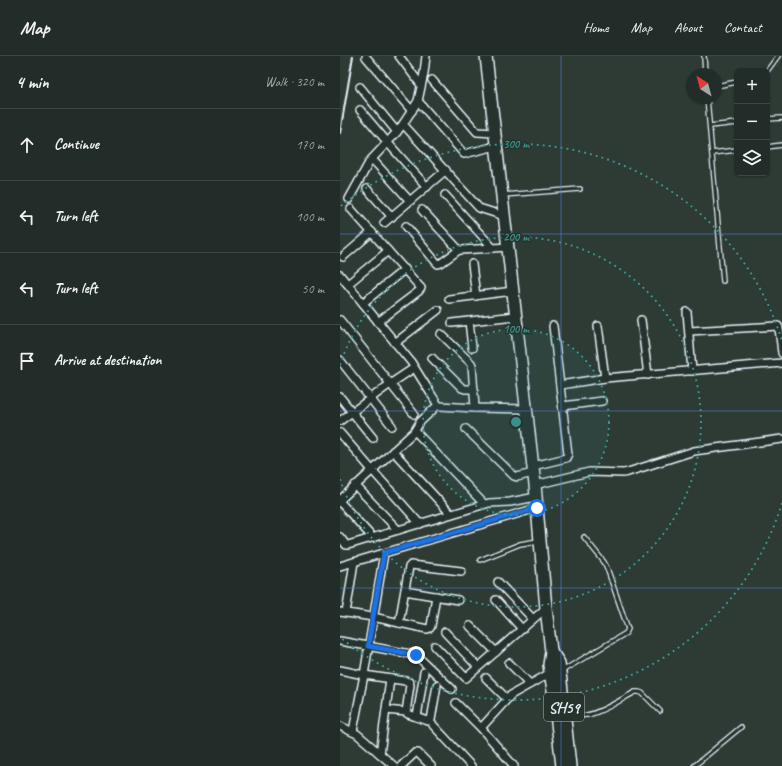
<!DOCTYPE html>
<meta charset="utf-8">
<style>
:root{--surface:#222c28;--page:#2a3430;--text:#f1f3f6;--muted:#a2a7a8;--line:#3f4845}
body{margin:0;font-family:Caveat,sans-serif;background:var(--page);color:var(--text)}
.controls{position:absolute;right:12px;top:12px;display:grid;overflow:hidden;border-radius:6px;box-shadow:0 1px 3px #0004}
.controls button{width:36px;height:36px;display:grid;place-items:center;padding:0;border:0;border-bottom:1px solid var(--line);background:var(--surface);color:var(--text);font:20px sans-serif}
.compass{position:absolute;left:346px;top:12px;width:36px;height:36px;border-radius:50%;background:var(--surface);box-shadow:0 1px 3px #0004;rotate:324deg}
.stop{position:absolute;width:12px;height:12px;margin:-9px;border:3px solid #1a73e8;border-radius:50%;background:#fff}
.stop.end{background:#1a73e8;border-color:#fff;box-shadow:0 1px 4px #0008}
.list{margin:0;padding:0;list-style:none}
h2{display:flex;justify-content:space-between;align-items:center;height:52px;margin:0;padding:0 16px;font-size:17px}
h2 small{font-size:13px;font-weight:400;color:var(--muted)}
.list li{display:grid;grid-template-columns:26px 1fr auto;gap:12px;align-items:center;box-sizing:border-box;height:72px;padding:0 16px;border-top:1px solid var(--line)}
.list b{display:block;font-size:15px;white-space:nowrap}
.list em{font-size:13px;font-style:normal;color:var(--muted)}
.icon{flex:none;width:22px;height:22px;fill:none;stroke:currentColor;stroke-width:2;stroke-linecap:round;stroke-linejoin:round}
.map{position:relative;flex:none;width:442px;height:710px;overflow:hidden}
header{display:flex;align-items:center;gap:24px;box-sizing:border-box;height:56px;padding:0 20px;background:var(--surface);border-bottom:1px solid var(--line)}
header strong{font-size:19px}
nav{display:flex;gap:22px;margin-inline-start:auto;font-size:14px}
main{display:flex}
aside{flex:1;background:var(--surface)}
.map>svg:first-child{display:block}
.lines{fill:none;stroke-linecap:round;stroke-linejoin:round}
.service-casing{stroke:#e8f1f8;stroke-width:6}
.minor-casing{stroke:#e8f1f8;stroke-width:10}
.primary-casing{stroke:#e8f1f8;stroke-width:14}
.service{stroke:#26332d;stroke-width:3.5}
.minor{stroke:#26332d;stroke-width:7}
.primary{stroke:#26332d;stroke-width:11}
.rail{stroke:#e8f1f8;stroke-width:2}
.route{stroke:#1a73e8;stroke-width:5}
.grid{fill:none;stroke:#5a7fe2;stroke-width:1;stroke-opacity:0.55}
.ring{fill:none;stroke:#3a8f8a;stroke-width:2;stroke-dasharray:2 4}
.labels{text-anchor:middle;stroke-width:3;stroke-linejoin:round;paint-order:stroke}
.shield{fill:#26332d;stroke:#aeb8bb;stroke-width:1}
.shield-label{font-size:16px;font-weight:bold;fill:#e8f1f8}
.centre{fill:#3a8f8a;stroke:#26332d;stroke-width:2}
.ring-label{font-size:12px;text-anchor:middle;font-weight:bold;fill:#3a8f8a;stroke:#26332d;stroke-width:3;stroke-linejoin:round;paint-order:stroke}
</style>
<header>
<strong>Map</strong>
<nav><a>Home</a><a>Map</a><a>About</a><a>Contact</a></nav>
</header>
<main>
<aside>
<h2>4 min<small>Walk · 320 m</small></h2>
<ul class="list">
<li><svg class="icon" aria-label="ahead" viewBox="0 0 24 24"><path d="M12 20V5M6 11l6-6 6 6"/></svg><div><b>Continue</b></div><em>170 m</em></li>
<li><svg class="icon" aria-label="left" viewBox="0 0 24 24"><path d="M17 20v-9H6M10 6l-5 5 5 5"/></svg><div><b>Turn left</b></div><em>100 m</em></li>
<li><svg class="icon" aria-label="left" viewBox="0 0 24 24"><path d="M17 20v-9H6M10 6l-5 5 5 5"/></svg><div><b>Turn left</b></div><em>50 m</em></li>
<li><svg class="icon" aria-label="arrive" viewBox="0 0 24 24"><path d="M6 21V4h12l-3 4 3 4H6"/></svg><div><b>Arrive at destination</b></div></li>
</ul>
</aside>
<div class="map">
<svg width="442" height="710" viewBox="0 0 442 710">
<rect width="100%" height="100%" fill="#2e3b35"/>
<filter id="ink" filterUnits="userSpaceOnUse"><feTurbulence type="fractalNoise" baseFrequency=".025" numOctaves="2"/><feDisplacementMap in="SourceGraphic" scale="8" xChannelSelector="R" yChannelSelector="G"/><feConvolveMatrix kernelMatrix="1 2 1 2 8 2 1 2 1" color-interpolation-filters="sRGB"/></filter>
<g filter="url(#ink)">
<g class="lines">
<g class="service-casing">
<g id="service">
<path d="M364 0 365 18"/>
<path d="M427 15 438 0"/>
<path d="M376 30 397 26"/>
<path d="M367 42 383 225"/>
<path d="M427 63 442 62"/>
<path d="M370 70 397 67"/>
<path d="M427 91 442 89"/>
<path d="M372 97 397 94"/>
<path d="M163 139 240 133"/>
<path d="M140 504 180 488 198 485"/>
<path d="M222 615 281 580 286 577 288 573 267 512 264 506 244 481"/>
<path d="M225 659C233 659 240 660 247 659 261 657 282 643 295 636H299L302 637 320 655"/>
<path d="M354 710 401 671"/>
</g>
</g>
<g class="minor-casing">
<g id="minor">
<path d="M59 0 81 29"/>
<path d="M26 1 72 55"/>
<path d="M92 24 137 76 155 77"/>
<path d="M20 31 57 76"/>
<path d="M78 45 124 98 156 90"/>
<path d="M20 54 48 87 87 131"/>
<path d="M63 68 139 152 164 160"/>
<path d="M32 103 70 145"/>
<path d="M27 133 52 161"/>
<path d="M105 139 153 192"/>
<path d="M9 143 30 105 57 76 63 68 78 45 84 17 86 0"/>
<path d="M11 153 80 231 81 232 79 235 38 266"/>
<path d="M82 154 119 194"/>
<path d="M44 167 106 114"/>
<path d="M66 170 96 206 98 208 101 207 119 194H122L168 191"/>
<path d="M3 201 32 176"/>
<path d="M132 208 136 240"/>
<path d="M0 219 71 306 98 349 100 350 134 352 186 353"/>
<path d="M8 228 48 195"/>
<path d="M109 243 173 235"/>
<path d="M23 247 65 213"/>
<path d="M347 256 352 315"/>
<path d="M0 264 74 358"/>
<path d="M301 264 308 319"/>
<path d="M129 265 132 292"/>
<path d="M112 267 175 260"/>
<path d="M258 270 265 322"/>
<path d="M349 275 438 270 439 272 442 297"/>
<path d="M101 278 131 307 132 309 135 352"/>
<path d="M55 287 98 254"/>
<path d="M92 302 122 332 125 333H134"/>
<path d="M0 304 52 370"/>
<path d="M220 329 265 322 442 307"/>
<path d="M0 341 33 382"/>
<path d="M223 350 262 345"/>
<path d="M0 365 50 328 74 312"/>
<path d="M126 373 174 420 177 421 193 417"/>
<path d="M75 375 144 448"/>
<path d="M0 377 32 414 80 468"/>
<path d="M53 395 111 458"/>
<path d="M193 410 226 402 228 398 213 270"/>
<path d="M15 429 58 474"/>
<path d="M195 429 249 416 284 417 288 416 354 395 442 383"/>
<path d="M0 444 74 376 80 366 98 349"/>
<path d="M0 446 33 482"/>
<path d="M0 481 6 489H8L149 447 170 446 196 441"/>
<path d="M0 510 197 452"/>
<path d="M158 526 193 563"/>
<path d="M65 535 118 544"/>
<path d="M156 544 182 573"/>
<path d="M0 556 33 561 87 573 90 572 91 570 96 540"/>
<path d="M6 557 14 506"/>
<path d="M59 567 69 511 71 509 121 515"/>
<path d="M130 570 156 596"/>
<path d="M105 576 138 611"/>
<path d="M0 585 76 599 112 633"/>
<path d="M95 590 126 622 206 552"/>
<path d="M169 607 190 628"/>
<path d="M0 614 24 619 66 625 69 626 70 629 66 656 68 658 88 665 91 664 97 629"/>
<path d="M146 622 167 643"/>
<path d="M116 647 141 672 174 710"/>
<path d="M46 654 66 656"/>
<path d="M77 661 84 616"/>
<path d="M93 669 131 710"/>
<path d="M0 670 17 678 54 710"/>
<path d="M141 672 171 639 210 617"/>
<path d="M13 675 24 619 44 497"/>
<path d="M40 698 50 623"/>
<path d="M61 710 75 697H78L91 710"/>
</g>
</g>
<g class="primary-casing">
<g id="primary">
<path d="M146 0 195 429 206 552 211 595 209 609 214 641 222 710"/>
<path d="M211 595 219 607 230 710"/>
</g>
</g>
<use href="#service" class="service"/>
<use href="#minor" class="minor"/>
<use href="#primary" class="primary"/>
<path class="rail" d="M0 77 13 0"/>
</g>
</g>
<g class="lines" filter="url(#ink)">
<path class="route" d="M76 599 28 590 44 497 197 452"/>
</g>
<path class="grid" d="M221 0V710M0 178H442M0 355H442M0 532H442"/>
<circle cx="176" cy="366" r="93" fill="#3a8f8a" fill-opacity=".12"/>
<g class="ring">
<circle cx="176" cy="366" r="93"/>
<path d="M0 309A185 185 0 1 1 0 423"/>
<path d="M442 447A278 278 0 0 1 1 582M1 150A278 278 0 0 1 442 285"/>
</g>
<g class="labels">
<rect class="shield" x="204" y="637" width="40" height="28" rx="3"/>
<g class="shield-label">
<text x="224" y="657">SH59</text>
</g>
</g>
<circle cx="176" cy="366" r="6" class="centre"/>
<g class="ring-label">
<text x="176" y="92">300 m</text>
<text x="176" y="185">200 m</text>
<text x="176" y="277">100 m</text>
</g>
</svg>
<div class="controls">
<button>+</button>
<button>−</button>
<button><svg class="icon" aria-label="layers" viewBox="0 0 24 24"><path d="M12 4l9 5-9 5-9-5zM3 14l9 5 9-5"/></svg></button>
</div>
<svg class="compass" viewBox="-18 -18 36 36"><path d="M0-13l5 13h-10z" fill="#e53935"/><path d="M0 13l5-13h-10z" fill="#a2a7a8"/></svg>
<div class="stop" style="left:197px;top:452px"></div>
<div class="stop end" style="left:76px;top:599px"></div>
</div>
</main>
